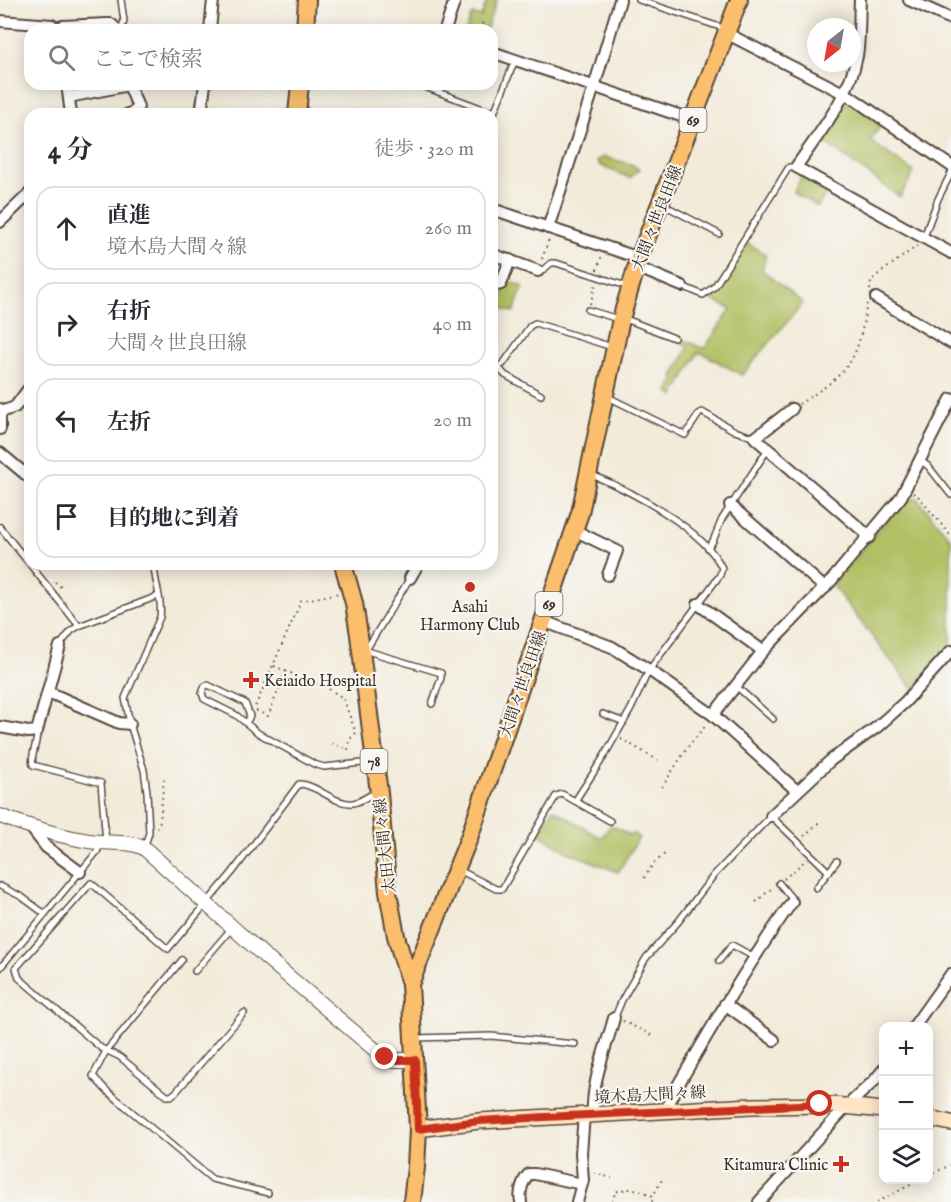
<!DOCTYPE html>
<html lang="ja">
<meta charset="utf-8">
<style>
:root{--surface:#fff;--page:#f7f7f7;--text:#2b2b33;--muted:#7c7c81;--line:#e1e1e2}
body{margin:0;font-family:"IM FELL English","Noto Serif JP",serif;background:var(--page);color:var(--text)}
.controls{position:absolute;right:18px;bottom:18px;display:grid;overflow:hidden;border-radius:12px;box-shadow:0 3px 15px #0003}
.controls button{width:54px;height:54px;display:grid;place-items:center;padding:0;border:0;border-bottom:2px solid var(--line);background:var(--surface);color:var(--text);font:30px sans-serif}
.compass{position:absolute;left:807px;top:18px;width:54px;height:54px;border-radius:50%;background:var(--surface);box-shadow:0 3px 15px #0003;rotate:211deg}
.stop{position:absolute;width:18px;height:18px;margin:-14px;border:4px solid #c8321e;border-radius:50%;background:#fff}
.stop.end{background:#c8321e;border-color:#fff;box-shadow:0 2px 6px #0008}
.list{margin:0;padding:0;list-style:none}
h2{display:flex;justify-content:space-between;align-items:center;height:78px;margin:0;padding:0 24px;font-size:26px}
h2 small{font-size:20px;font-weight:400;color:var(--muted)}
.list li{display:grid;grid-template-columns:39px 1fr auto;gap:18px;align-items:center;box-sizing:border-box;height:84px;margin:0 12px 12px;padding:0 12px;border:2px solid var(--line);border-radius:18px}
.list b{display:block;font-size:22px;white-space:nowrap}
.list p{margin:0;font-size:20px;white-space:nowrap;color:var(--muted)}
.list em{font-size:20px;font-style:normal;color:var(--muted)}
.icon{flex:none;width:33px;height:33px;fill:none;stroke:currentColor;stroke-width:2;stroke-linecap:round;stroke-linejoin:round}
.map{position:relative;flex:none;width:951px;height:1202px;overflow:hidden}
.search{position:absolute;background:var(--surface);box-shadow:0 3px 15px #0003;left:24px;top:24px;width:474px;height:66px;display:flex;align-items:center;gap:15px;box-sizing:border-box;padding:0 21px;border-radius:18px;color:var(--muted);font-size:22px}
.panel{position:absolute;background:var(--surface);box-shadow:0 3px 15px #0003;left:24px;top:108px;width:474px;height:462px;border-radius:18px}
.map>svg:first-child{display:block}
.green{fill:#b1c063;stroke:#767540;stroke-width:1.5}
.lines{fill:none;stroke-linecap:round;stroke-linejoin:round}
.service-casing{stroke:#57473a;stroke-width:8}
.minor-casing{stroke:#57473a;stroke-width:14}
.tertiary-casing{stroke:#57473a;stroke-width:16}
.secondary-casing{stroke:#57473a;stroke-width:18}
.primary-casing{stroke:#57473a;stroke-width:20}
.path{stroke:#57473a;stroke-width:2;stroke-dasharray:1.5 4.5;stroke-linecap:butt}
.service{stroke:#fff;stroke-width:5}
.minor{stroke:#fff;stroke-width:10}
.tertiary{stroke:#fff;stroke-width:14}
.secondary{stroke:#fde5c5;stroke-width:15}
.primary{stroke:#fabe6d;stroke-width:16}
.route{stroke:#c8321e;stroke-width:8}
.poi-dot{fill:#c8321e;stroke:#f6f6f2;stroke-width:2}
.labels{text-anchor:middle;stroke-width:4.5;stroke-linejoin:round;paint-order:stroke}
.shield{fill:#f6f6f2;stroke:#73675e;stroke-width:1.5}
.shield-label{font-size:15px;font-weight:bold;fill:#3b2a1e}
.street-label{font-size:16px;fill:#3b2a1e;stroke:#f6f6f2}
.poi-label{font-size:16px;fill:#3b2a1e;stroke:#f6f6f2}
</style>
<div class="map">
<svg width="951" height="1202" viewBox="0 0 951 1202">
<rect width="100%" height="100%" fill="#f6f6f2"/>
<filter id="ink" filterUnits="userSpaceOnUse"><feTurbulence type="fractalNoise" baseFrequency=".0167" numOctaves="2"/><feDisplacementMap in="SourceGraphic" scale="12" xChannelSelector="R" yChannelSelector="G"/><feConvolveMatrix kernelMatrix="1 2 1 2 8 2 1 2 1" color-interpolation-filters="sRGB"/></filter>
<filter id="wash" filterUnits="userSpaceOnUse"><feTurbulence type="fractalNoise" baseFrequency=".008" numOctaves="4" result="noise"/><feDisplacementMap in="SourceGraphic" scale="24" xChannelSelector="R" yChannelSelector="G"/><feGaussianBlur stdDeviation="1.35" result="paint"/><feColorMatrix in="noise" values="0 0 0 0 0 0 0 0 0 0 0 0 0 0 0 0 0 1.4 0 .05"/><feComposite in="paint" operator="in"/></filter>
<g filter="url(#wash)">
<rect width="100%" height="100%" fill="#f3ebda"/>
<g class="green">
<path d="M487 0H497L486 30H466L472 14 481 17Z"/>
<path d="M845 103H851L881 125 870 141 914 172 900 197 820 139Z"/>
<path d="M604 157 631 164 639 169 630 178 599 165 597 160Z"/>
<path d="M803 174 829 188 818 207 793 192Z"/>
<path d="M745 242 766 254 762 270 803 303 742 375 702 353H698L674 396 668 391 675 378 673 376 688 348 678 337 704 349 731 309 707 297 721 284Z"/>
<path d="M508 281 523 286 514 312 498 307Z"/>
<path d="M917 498 951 539V647L913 689 832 585 905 499Z"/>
<path d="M553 809 601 838 611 825 630 835 634 834 639 838 618 872 568 852 538 834Z"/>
</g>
</g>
<g filter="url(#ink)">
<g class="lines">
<g class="service-casing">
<g id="service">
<path d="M121 0 124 21 121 30"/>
<path d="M639 0 726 29"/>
<path d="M417 84 494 113 515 60"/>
<path d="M662 204 719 234"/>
<path d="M924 237 938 199 951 173"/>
<path d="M538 271 543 270 551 263H556L629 287"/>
<path d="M682 286 703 295 715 286 789 167H796"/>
<path d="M588 310 615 318 631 321 674 338"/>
<path d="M498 367 505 375 541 395"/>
<path d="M492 370 503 364 530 326 535 323 612 347"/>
<path d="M606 396 683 434 685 435 699 414 702 412 735 431 755 438"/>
<path d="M921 461 928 466 951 495"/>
<path d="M592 475C631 491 704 529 722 568L720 575 649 670 631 709 603 758 575 801 610 821"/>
<path d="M0 527 79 626"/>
<path d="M708 548 713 541 722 519 768 449"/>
<path d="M60 645 72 630 79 626 158 596"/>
<path d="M364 650 441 673V678L432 704"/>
<path d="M366 650 410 578"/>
<path d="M737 687 773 719"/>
<path d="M603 714 624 722"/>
<path d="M246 723 250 716 245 703 208 685 205 686 202 693 204 699 236 715 258 733 314 764 324 767 372 762"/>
<path d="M37 731C38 743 30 755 33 765L101 783 106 842"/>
<path d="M144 848 149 833 147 792 144 770 130 724 125 698 160 617C163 600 154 582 154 564"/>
<path d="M459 870 496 889H502L556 796 562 794 575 801"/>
<path d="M779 883 793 900 792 902"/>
<path d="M0 886 22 897 45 914"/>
<path d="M816 888 837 861"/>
<path d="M182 960 106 1051 93 1076 106 1090 212 1179 268 1193"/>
<path d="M719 961 732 945 754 957"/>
<path d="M0 968 80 872 97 852 100 844"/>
<path d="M195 971 231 929"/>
<path d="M244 1013 176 1092 171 1096H167L120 1057 101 1048 19 978 16 968 91 883 168 949 232 873 299 784C317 784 334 805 353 803 361 802 368 795 376 793"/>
<path d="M615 1017 622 1000 646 958 678 922 714 875 771 816 829 872"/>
<path d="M415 1038 491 1036 575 1044"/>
</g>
</g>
<g class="minor-casing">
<g id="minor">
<path d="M860 0C859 18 860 38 857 56 849 98 819 133 796 167L951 253"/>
<path d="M909 0 951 19"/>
<path d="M0 21 52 25 58 30"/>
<path d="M57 28 63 26 107 24H111L118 30"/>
<path d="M210 30 213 0"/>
<path d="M445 30 455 0"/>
<path d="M726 33 851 97 951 166"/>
<path d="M492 52 693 120"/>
<path d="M67 84 71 114"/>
<path d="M69 97 129 85 138 107 136 111 128 114"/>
<path d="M201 114 205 84"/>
<path d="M492 209 639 258"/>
<path d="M0 222 30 193"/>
<path d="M548 228 594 87 620 0"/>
<path d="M492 254 538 271"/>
<path d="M636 267 682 286"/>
<path d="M492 286 501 284 510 260"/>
<path d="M876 298 951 343"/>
<path d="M0 409V429"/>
<path d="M792 409 755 438 870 537"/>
<path d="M1 412 15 407 30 387"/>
<path d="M0 453 30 478"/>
<path d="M730 505 825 588"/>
<path d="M574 530 617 551 608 575"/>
<path d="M410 578 418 564"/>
<path d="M698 604 763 651"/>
<path d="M543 621 612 647 649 670 713 715 797 791"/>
<path d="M48 692 119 723 130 724"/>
<path d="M713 715 763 651 831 581 901 497 951 399"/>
<path d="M0 727 28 732 37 731 60 646"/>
<path d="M771 816 831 760 877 727 905 702 951 651"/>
<path d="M32 829 46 847 80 872"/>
<path d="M725 1004 774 1040"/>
<path d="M914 1026 951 974"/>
<path d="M667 1111 670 1099C709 1032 747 965 792 902"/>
<path d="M593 1115C591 1083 606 1048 614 1018"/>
<path d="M521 1202C519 1193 522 1181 529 1174H535L582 1184"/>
<path d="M577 1202 583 1180 581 1153 584 1115"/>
<path d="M759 1202 847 1106 874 1081 884 1069"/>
</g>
</g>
<g class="tertiary-casing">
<path id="tertiary" d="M0 816C30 827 58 836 89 841 108 844 127 840 144 848L269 960 380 1054 394 1060H415"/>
</g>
<g class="secondary-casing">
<g id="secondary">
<path d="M928 1118 951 1123"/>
<path d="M418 1129 479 1121 752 1106 833 1105 884 1110"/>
</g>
</g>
<g class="primary-casing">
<g id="primary">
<path d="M305 30 307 0"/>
<path d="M297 114 300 84"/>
<path d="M343 564 354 603 359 635 379 793 388 892 396 936 410 984"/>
<path d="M412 1202 416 1167 418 1129 410 984 469 838 580 513 621 319 639 258 739 0"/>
</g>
</g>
<g class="path">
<path d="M480 30 484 19"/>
<path d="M542 259 549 239"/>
<path d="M597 270 602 255"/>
<path d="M870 290 871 281 876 276 917 246"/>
<path d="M590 304 596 284"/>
<path d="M799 404C815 394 836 381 847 366 860 350 863 324 867 304"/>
<path d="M913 493 918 496 951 536"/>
<path d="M55 582 64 590"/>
<path d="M274 666 293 674"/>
<path d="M286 671 268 716 257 711 255 707 301 601 339 593"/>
<path d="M305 679 317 684"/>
<path d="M329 689 343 698 356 733 349 740 348 750 331 743"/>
<path d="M621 739 658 760"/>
<path d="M662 787 687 748 707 724"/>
<path d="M157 828 160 821 164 778"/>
<path d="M804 836 821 821"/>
<path d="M644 878 654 863 666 853"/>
<path d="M784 879 807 859"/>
<path d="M756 902 772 888"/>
<path d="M623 1021 653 1036"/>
<path d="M594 1173 612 1178"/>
<path d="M928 1175 951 1165"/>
<path d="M613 1202 615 1192C632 1187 637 1188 653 1196L663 1178"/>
<path d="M623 1202H629"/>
<path d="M652 1202 653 1196"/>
<path d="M877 1202 920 1180"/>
</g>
<use href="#service" class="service"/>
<use href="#minor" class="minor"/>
<use href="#tertiary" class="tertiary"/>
<use href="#secondary" class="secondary"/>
<use href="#primary" class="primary"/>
</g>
</g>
<g class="lines" filter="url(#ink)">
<path class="route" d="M385 1057 394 1060H415L418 1129 479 1121 545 1117 820 1104"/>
</g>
<g class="poi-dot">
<circle cx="470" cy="587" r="6"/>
<path d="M248 671h6v6h6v6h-6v6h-6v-6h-6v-6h6z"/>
<path d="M838 1155h6v6h6v6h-6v6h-6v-6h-6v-6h6z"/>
</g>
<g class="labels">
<g class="shield">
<rect x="679.5" y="108" width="27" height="24" rx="4.5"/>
<rect x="535.5" y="592" width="27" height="24" rx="4.5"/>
<rect x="360.5" y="749" width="27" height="24" rx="4.5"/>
</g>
<g class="shield-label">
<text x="693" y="125">69</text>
<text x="549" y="609">69</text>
<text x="374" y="766">78</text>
</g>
<g class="street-label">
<text transform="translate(656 218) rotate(-69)" y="6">大間々世良田線</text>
<text transform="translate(522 684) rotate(-71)" y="6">大間々世良田線</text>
<text transform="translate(384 846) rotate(-96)" y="6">太田大間々線</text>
<text transform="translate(650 1094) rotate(-3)" y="6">境木島大間々線</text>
</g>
<g class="poi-label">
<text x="470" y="612">Asahi<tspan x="470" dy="18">Harmony Club</tspan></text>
<text x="264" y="686" text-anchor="start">Keiaido Hospital</text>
<text x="828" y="1170" text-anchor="end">Kitamura Clinic</text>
</g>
</g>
</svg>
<div class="controls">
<button>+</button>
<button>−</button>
<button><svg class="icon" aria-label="layers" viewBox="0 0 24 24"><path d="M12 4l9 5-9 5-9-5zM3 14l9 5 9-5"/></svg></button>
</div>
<svg class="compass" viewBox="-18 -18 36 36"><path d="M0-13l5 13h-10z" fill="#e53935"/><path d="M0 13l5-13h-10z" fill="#7c7c81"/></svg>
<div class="stop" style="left:820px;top:1104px"></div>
<div class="stop end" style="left:385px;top:1057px"></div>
<div class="search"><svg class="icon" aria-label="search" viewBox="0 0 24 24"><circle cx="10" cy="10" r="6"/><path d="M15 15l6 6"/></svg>ここで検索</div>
<section class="panel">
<h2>4 分<small>徒歩 · 320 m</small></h2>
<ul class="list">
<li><svg class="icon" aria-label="ahead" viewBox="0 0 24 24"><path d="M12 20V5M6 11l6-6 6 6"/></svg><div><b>直進</b><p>境木島大間々線</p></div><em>260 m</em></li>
<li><svg class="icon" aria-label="right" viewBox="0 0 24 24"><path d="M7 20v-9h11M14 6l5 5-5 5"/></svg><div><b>右折</b><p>大間々世良田線</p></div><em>40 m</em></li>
<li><svg class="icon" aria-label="left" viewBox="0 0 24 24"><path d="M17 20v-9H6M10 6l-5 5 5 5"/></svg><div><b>左折</b></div><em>20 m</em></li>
<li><svg class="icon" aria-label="arrive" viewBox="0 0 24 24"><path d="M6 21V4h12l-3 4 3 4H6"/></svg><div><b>目的地に到着</b></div></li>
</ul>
</section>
</div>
